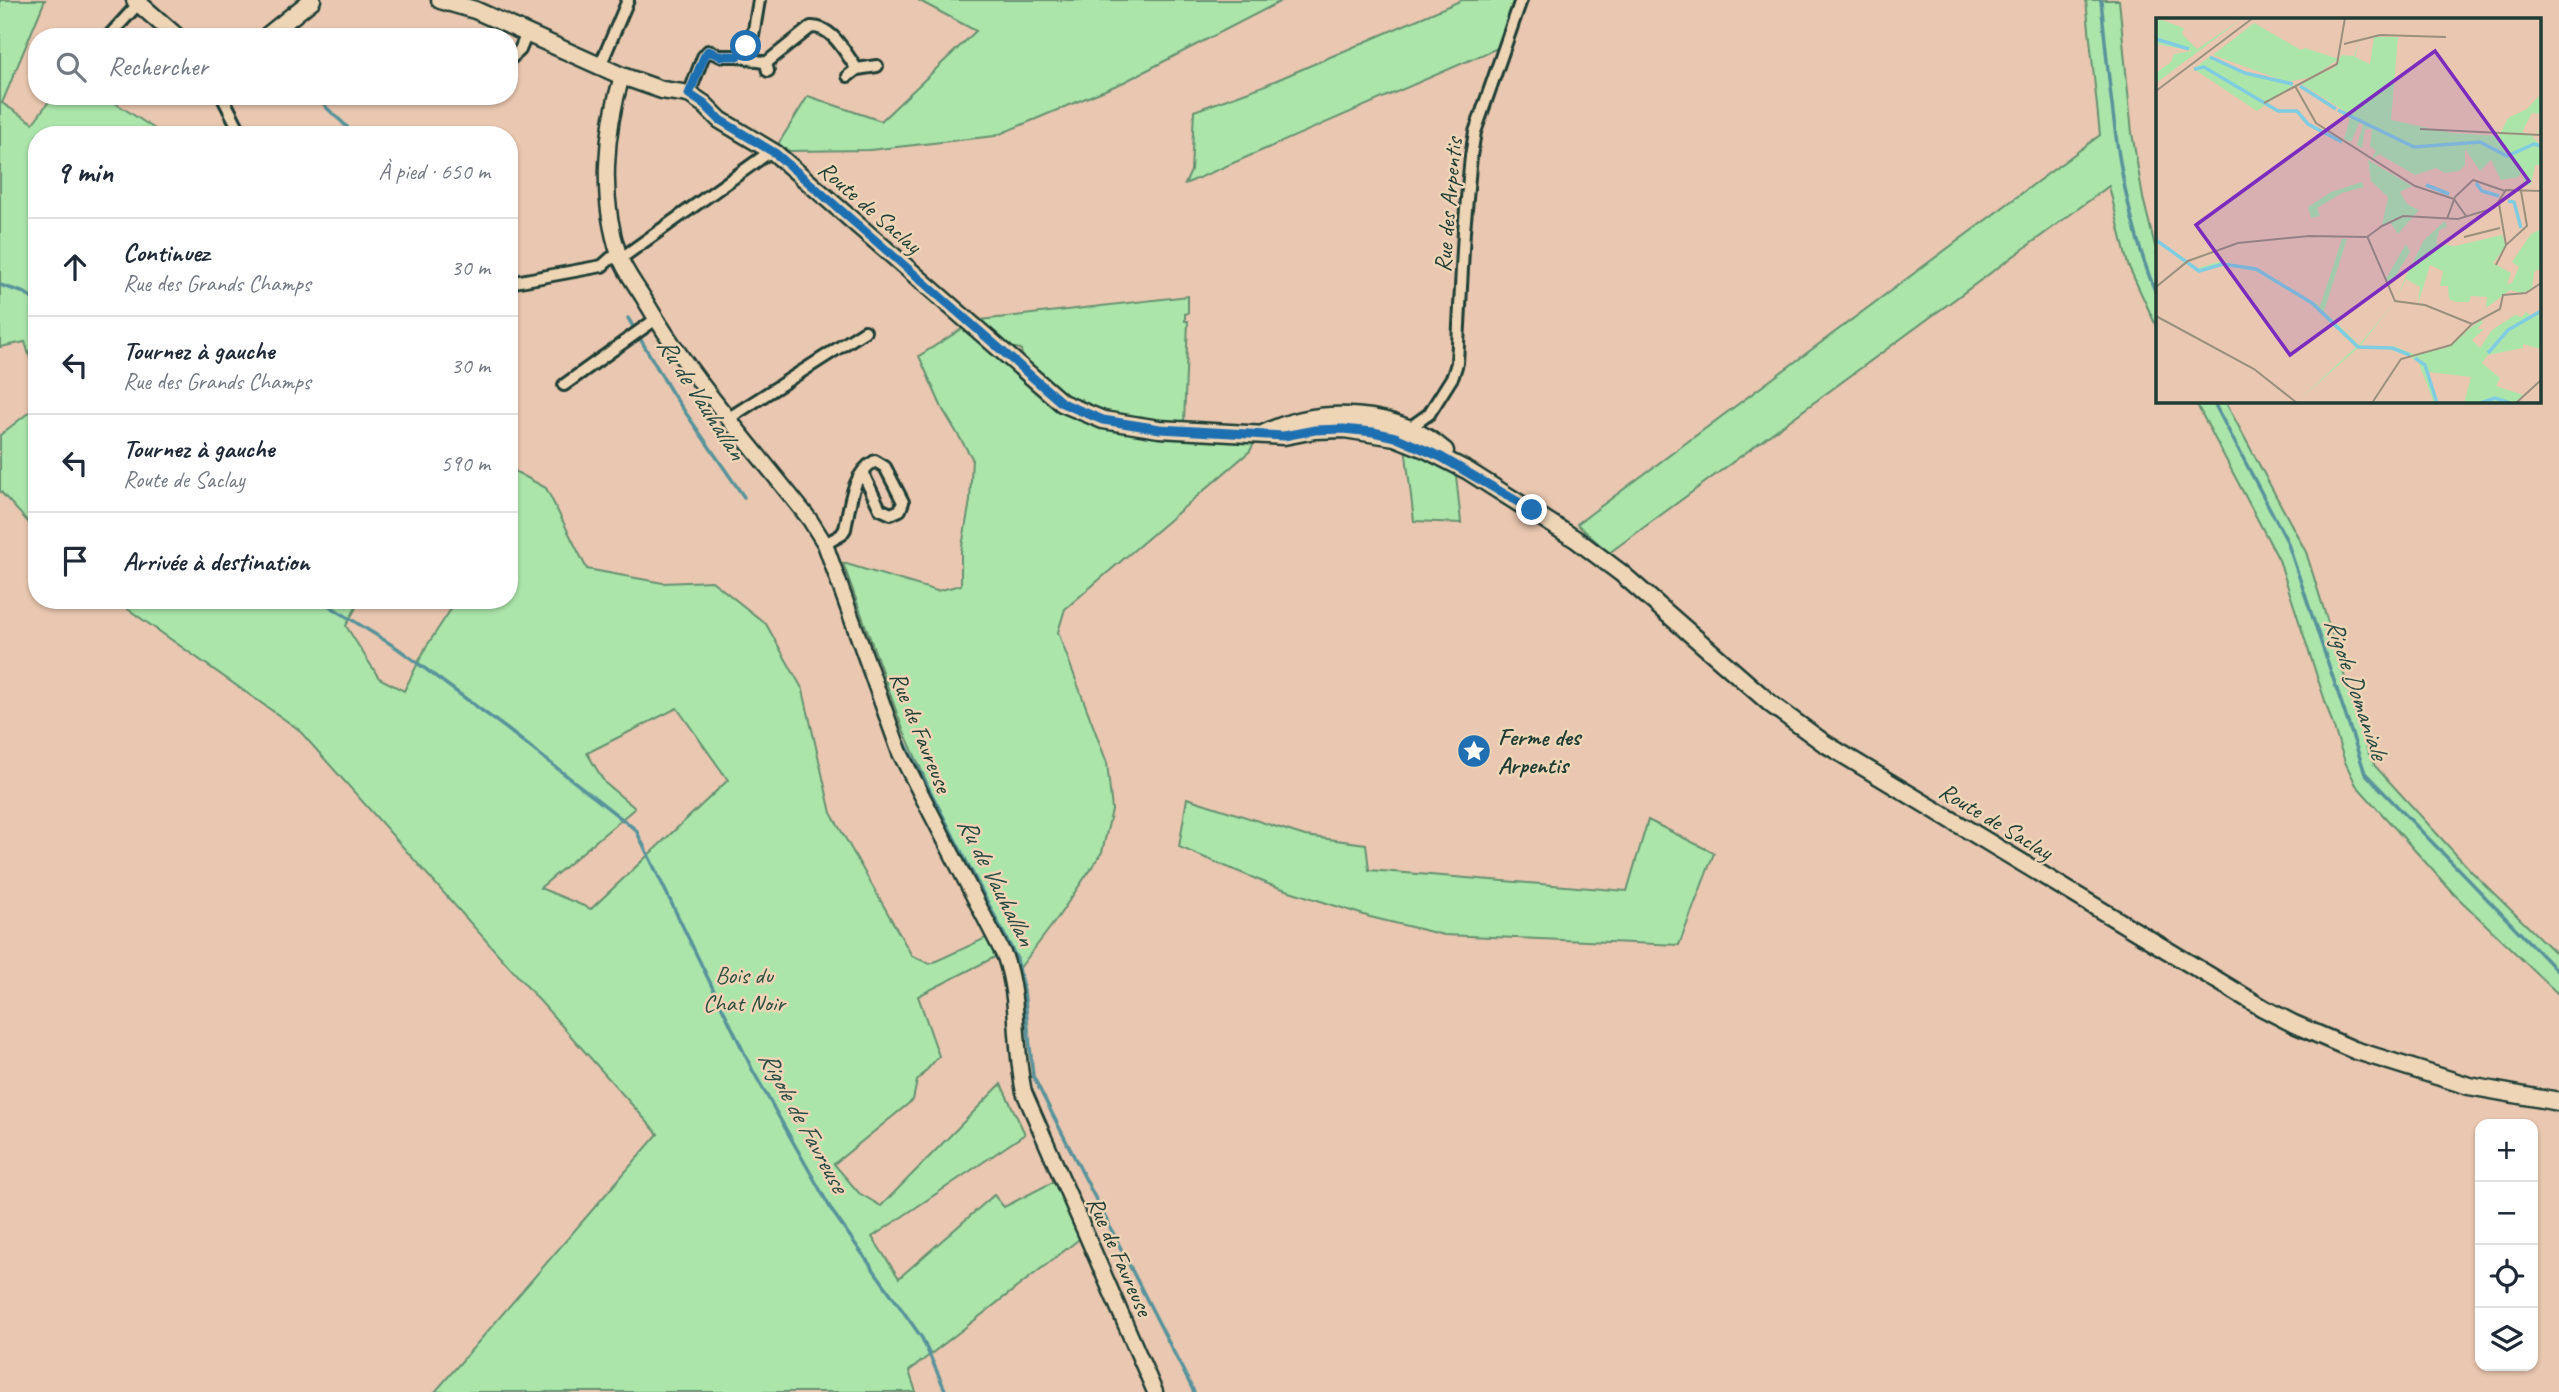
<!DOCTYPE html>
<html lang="fr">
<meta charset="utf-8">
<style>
:root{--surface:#fff;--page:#f6f6f7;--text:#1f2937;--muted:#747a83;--line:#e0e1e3}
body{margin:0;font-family:Caveat,sans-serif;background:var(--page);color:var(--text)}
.controls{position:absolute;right:21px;bottom:21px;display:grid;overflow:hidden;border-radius:14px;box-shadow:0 2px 5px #0004}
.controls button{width:63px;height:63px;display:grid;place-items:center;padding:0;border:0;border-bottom:2px solid var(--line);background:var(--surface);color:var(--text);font:35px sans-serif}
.stop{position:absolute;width:21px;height:21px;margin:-16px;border:5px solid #1f6fb2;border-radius:50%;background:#fff}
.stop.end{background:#1f6fb2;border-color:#fff;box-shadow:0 2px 7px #0008}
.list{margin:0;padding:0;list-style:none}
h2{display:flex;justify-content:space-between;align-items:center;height:91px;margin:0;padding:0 28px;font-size:30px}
h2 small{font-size:23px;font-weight:400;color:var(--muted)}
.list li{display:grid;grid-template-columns:46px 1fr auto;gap:21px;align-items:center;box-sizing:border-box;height:98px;padding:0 28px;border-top:2px solid var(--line)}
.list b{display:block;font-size:26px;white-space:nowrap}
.list p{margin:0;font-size:23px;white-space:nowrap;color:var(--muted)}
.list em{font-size:23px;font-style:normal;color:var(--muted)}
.icon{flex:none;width:38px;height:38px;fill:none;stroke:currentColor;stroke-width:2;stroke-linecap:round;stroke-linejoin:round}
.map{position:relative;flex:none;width:2559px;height:1392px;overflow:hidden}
.search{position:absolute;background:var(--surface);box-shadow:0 2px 5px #0004;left:28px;top:28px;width:490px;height:77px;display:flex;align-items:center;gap:18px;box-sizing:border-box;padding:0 24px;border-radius:28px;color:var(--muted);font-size:26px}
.panel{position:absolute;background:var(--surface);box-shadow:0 2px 5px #0004;left:28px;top:126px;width:490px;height:483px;border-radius:28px}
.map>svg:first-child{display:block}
.green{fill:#abe5aa;stroke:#65916f;stroke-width:2;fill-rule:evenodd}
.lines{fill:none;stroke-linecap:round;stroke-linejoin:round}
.stream{stroke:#59939b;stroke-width:3.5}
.minor-casing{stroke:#1f3d34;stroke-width:16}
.tertiary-casing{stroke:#1f3d34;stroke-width:19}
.secondary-casing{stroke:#1f3d34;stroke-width:21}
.minor{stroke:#eed5b6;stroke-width:10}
.tertiary{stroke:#eed5b6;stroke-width:14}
.secondary{stroke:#eed5b6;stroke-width:16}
.route{stroke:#1f6fb2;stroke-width:9}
.labels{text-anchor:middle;stroke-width:5;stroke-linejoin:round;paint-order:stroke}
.street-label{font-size:24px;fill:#1f3d34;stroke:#eed5b6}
.poi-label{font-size:24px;font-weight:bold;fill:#1f3d34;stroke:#eed5b6;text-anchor:start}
.park-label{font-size:24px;fill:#2d4e40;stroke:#eed5b6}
.water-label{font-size:26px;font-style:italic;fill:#294b45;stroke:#eed5b6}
.inset-river{fill:none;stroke:#80cce0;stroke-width:3.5}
.inset-road{fill:none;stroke:#99907e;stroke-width:2}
.view{fill:#7b2cbf;fill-opacity:0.15;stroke:#7b2cbf;stroke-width:3.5}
.inset-edge{fill:none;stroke:#1f3d34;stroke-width:3.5}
</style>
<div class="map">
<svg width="2559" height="1392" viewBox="0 0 2559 1392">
<rect width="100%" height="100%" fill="#eac7b0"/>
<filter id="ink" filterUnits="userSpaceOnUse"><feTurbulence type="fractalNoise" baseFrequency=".0143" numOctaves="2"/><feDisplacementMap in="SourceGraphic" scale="14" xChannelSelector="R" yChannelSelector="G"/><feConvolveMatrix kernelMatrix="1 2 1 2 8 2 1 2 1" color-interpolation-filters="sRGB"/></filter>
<g filter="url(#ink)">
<g class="green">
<path d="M0 0H45L2 103 33 123 53 96 106 97 164 135H37V380L25 342 0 347Z"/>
<path d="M918 0H1283L1124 82 995 136 870 150 790 151 777 146 808 96 881 121 976 31Z"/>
<path d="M1462 0H1516L1500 47 1185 184 1191 171 1194 111 1263 86Z"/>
<path d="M2086 0H2119L2132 133 2143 198 2158 258V330L2128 265 2109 186 1609 553 1577 524 2100 135Z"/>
<path d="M1188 296V313L1185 314V321H1188L1184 423 1118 414 1087 406 1082 399 1078 402C1056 391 1039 373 1022 357L1021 349 1010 347 980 320Z"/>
<path d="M965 327 1063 401 1194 437 1254 443 1250 451 1065 609 1058 632 1107 763 1112 810 1102 852 1056 920 1019 969 959 854 902 727 843 563 937 591 961 585V552L970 501 972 458 942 408 919 356Z"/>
<path d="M2195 401H2225L2306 552 2368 752 2375 766 2472 872 2559 957V995L2454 894 2356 785 2345 762 2279 560Z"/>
<path d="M37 406V532L0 491V435Z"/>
<path d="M1405 446 1456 475 1461 523 1414 521Z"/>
<path d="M509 468 546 488 587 569 663 583 712 581 766 624 803 690 831 813 912 956 930 964 990 936 997 956 918 996 939 1056 917 1081 913 1100 834 1164 859 1193 881 1206 1001 1084 1025 1134 872 1237 899 1278 994 1195 1004 1207 1053 1182 1063 1193 1082 1237 909 1371 916 1392H435L658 1134 298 729 115 600H360L346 626 379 678 404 691 426 647 457 600H509ZM677 708 728 780 591 909 540 888 635 808 605 783 587 753Z"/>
<path d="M1187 798 1305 836 1366 844 1369 870 1627 891 1648 820 1714 853 1679 945 1444 935 1370 917 1268 884 1179 847Z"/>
</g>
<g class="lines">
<g class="stream">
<path d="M2101 0C2111 101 2118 204 2158 298"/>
<path d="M319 96C326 113 344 119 353 135"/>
<path d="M0 285 25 293 37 302"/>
<path d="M628 318 672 393 744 497"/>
<path d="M2213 401 2287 541 2365 773 2559 973"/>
<path d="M845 578 880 678"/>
<path d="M320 600 397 648 507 729 636 830 753 1071 832 1211 922 1338 946 1392"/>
<path d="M899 731 1017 959 1024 991 1033 1076 1194 1392"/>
</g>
<g class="minor-casing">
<g id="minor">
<path d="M108 37 139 3"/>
<path d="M738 56 753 36 759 0"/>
<path d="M509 60 520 50 527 33"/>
<path d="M766 63 811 27C833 26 845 53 857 69"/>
<path d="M600 66 628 0"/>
<path d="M848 76 857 69 877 66"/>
<path d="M689 94 703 57 708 51 721 56H738L766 63 768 71"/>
<path d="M222 96 242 135"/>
<path d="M509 283 602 266 611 258 620 259 771 151"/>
<path d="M564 385 656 319"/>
<path d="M729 418 865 331"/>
<path d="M1408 429 1429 414 1453 376 1457 363 1464 231 1471 156 1475 132 1521 0"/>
<path d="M825 544 841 535 845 529C850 505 852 473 875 461L885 467 903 502 900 510 891 514 880 509 865 478 864 471"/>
</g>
</g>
<g class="tertiary-casing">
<path id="tertiary" d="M622 76C605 132 600 199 619 255 624 270 635 284 643 297 689 377 753 447 810 520L825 544 900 753 1005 957C1020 1000 1014 1048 1024 1092L1155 1392"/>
</g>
<g class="secondary-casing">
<g id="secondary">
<path d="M135 0 177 37"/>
<path d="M440 0 475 10 622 76 662 90 689 94 704 104 720 120 775 153 1062 403 1103 420 1159 429 1284 436 1315 430 1344 429 1395 437 1425 449 1468 471 1577 540 1621 573 1772 705 1824 743 2263 1008 2294 1024 2354 1050 2469 1086 2559 1102"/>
<path d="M266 37 312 0"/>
<path d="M1265 433C1320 406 1398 410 1445 451"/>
</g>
</g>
<use href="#minor" class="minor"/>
<use href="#tertiary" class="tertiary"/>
<use href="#secondary" class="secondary"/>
</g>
</g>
<g class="lines" filter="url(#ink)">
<path class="route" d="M746 46 738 56H721L708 51 704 57 689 94 704 104 720 120 775 153 1062 403 1103 420 1160 429 1284 436 1315 430 1343 429 1373 432 1395 437 1441 457 1532 510"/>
</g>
<defs>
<g id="sight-disc" transform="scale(1.75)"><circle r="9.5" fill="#1f6fb2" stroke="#eed5b6"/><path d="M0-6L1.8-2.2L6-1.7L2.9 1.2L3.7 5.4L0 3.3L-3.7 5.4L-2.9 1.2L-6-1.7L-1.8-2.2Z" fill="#fff"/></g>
</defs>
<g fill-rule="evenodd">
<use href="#sight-disc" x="1474" y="751"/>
</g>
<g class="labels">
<g class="street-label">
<text transform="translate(1448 205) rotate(-85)" y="8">Rue des Arpentis</text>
<text transform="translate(870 207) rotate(41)" y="8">Route de Saclay</text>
<text transform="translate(921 732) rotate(68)" y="8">Rue de Favreuse</text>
<text transform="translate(1996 821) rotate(31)" y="8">Route de Saclay</text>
<text transform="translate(1120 1256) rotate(66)" y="8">Rue de Favreuse</text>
</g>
<g class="poi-label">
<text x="1498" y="745">Ferme des<tspan x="1498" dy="28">Arpentis</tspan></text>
</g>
<g class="park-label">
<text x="744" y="983">Bois du<tspan x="744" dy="28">Chat Noir</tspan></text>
</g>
<g class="water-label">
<text transform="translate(702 398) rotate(57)" y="9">Ru de Vauhallan</text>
<text transform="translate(2357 688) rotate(71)" y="9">Rigole Domaniale</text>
<text transform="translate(997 881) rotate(63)" y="9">Ru de Vauhallan</text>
<text transform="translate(804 1121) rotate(61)" y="9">Rigole de Favreuse</text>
</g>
</g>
<g transform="translate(2156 18)">
<rect width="385" height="385" fill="#eac7b0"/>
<path d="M0 0 28 10 26 16 41 31 87 0 0 65V55L15 44 18 36 37 33 0 26ZM98 5 145 32 149 30 183 41 156 59 131 64 57 37ZM218 19H242L235 102 296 115 343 118 352 100 371 91 385 76V96L376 95 366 114 379 117 385 109 381 116 376 119 385 127V147H379L375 167H369L366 154 362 159 345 162 335 142 324 153 309 131V147L303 153 289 155 280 150 259 157 223 136 215 142 220 133 214 128 216 111H209L206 130 201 127 207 107 203 105 195 124 188 121 195 97 144 65 178 50 186 37 198 38 203 24 199 39 214 46ZM54 38 94 56 138 67 101 93 38 51ZM212 142 256 168 244 174 251 186 263 192 242 216 234 204 226 207 232 179 215 163ZM206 164 208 169 186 175 161 190 164 198 155 200 152 189 175 174ZM289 203 291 209 283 212 280 226 299 228 346 217 350 228 337 245 355 255 351 266 356 265 363 249 356 244 375 216 385 211V250L378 254 376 271 365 275 354 272 330 290 331 279 315 278 313 284H300L293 281 292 268H284L287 253 274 247 262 286 264 269 250 261 240 282 251 256 268 222ZM186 221H191L168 293 203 327 239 284 204 328H237L258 336 290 330 307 316 311 319 308 315 325 302 327 304 321 311H328L316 322 324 330 336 312 359 297 366 299 370 294 375 298 385 293V331L367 326V330L332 337 326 345 344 360 340 368 367 377 359 385H308L315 359 272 354 276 375 283 385H278L262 343 236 331 202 330 142 383 200 329 155 286 100 253 66 247 42 254 30 245 42 250 62 244 100 250 164 288ZM250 226 254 234 233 269 230 261Z" fill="#abe5aa"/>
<path class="inset-river" d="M0 21 33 31M54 39 89 55 137 66M38 51 48 49 122 93H141L152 106 186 124M144 68 180 91M182 92 258 129 324 124 351 138 378 126 385 128M320 165 326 173 343 178M270 167 293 176M352 183 358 184 365 210M0 222 43 253 67 246 100 251 156 285 202 329 236 330 254 337M332 335 352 312 385 293M259 340 269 347 281 385M324 385 339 380 354 385"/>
<path class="inset-road" d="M188 26 224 17 290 19M139 68 160 105 259 168 298 181 310 198M0 73 97 0M108 85 181 46 189 0M264 111 385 117M343 186 350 227M291 201 299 179 317 162 349 173M224 209 247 198 302 201 338 190 350 172 385 173M211 218 239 283 269 287 316 306M308 219 344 210M340 247 350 227 371 208 365 173M0 269 32 243 82 225 153 218 211 219 226 208M0 298 98 351 141 385M216 385 245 341 295 327 316 306 344 291 347 277 370 275 385 265M360 385 385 362"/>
<path class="view" d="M279 33 373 163 134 337 40 207Z"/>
<rect width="385" height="385" class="inset-edge"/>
</g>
</svg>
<div class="controls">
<button>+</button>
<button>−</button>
<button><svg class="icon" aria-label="locate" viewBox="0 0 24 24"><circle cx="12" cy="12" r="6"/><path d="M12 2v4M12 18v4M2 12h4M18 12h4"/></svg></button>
<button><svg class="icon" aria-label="layers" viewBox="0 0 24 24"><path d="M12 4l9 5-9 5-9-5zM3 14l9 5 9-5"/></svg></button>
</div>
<div class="stop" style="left:746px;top:46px"></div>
<div class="stop end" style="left:1532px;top:510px"></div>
<div class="search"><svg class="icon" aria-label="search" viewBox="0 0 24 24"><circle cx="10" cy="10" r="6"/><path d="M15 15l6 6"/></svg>Rechercher</div>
<section class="panel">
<h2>9 min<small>À pied · 650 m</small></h2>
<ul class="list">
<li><svg class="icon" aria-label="ahead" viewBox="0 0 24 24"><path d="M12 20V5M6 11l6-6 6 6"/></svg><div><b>Continuez</b><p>Rue des Grands Champs</p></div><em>30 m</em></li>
<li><svg class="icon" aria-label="left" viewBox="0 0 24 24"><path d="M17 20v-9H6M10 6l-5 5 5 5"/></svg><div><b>Tournez à gauche</b><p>Rue des Grands Champs</p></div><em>30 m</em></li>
<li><svg class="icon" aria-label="left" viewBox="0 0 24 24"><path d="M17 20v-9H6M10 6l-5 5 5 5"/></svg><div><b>Tournez à gauche</b><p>Route de Saclay</p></div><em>590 m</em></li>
<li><svg class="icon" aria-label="arrive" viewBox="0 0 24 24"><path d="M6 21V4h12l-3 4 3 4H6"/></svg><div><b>Arrivée à destination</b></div></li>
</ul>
</section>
</div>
